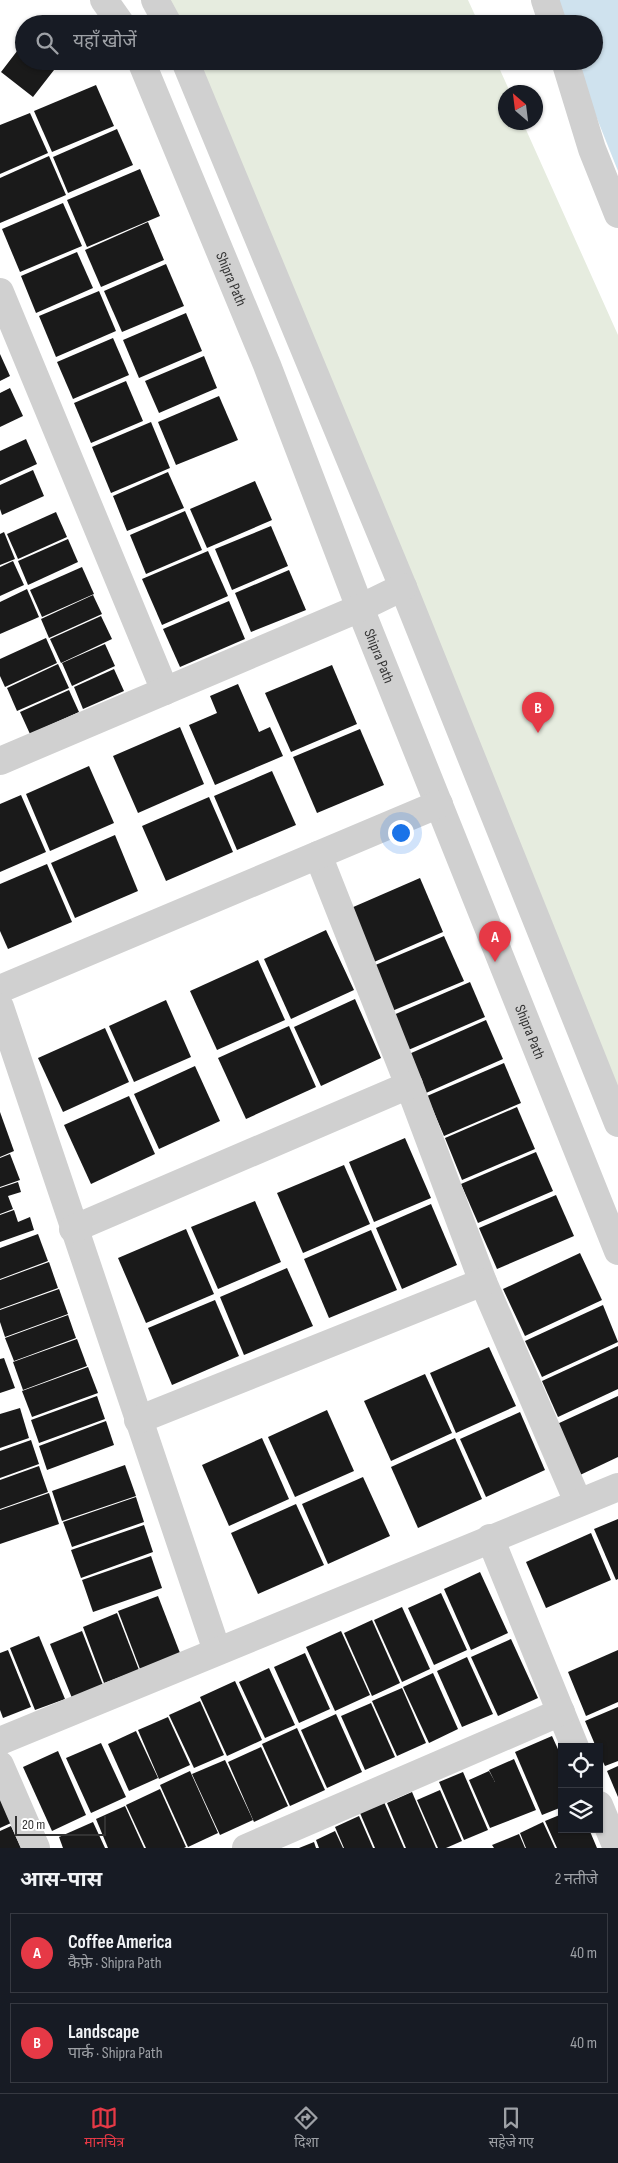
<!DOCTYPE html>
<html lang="hi">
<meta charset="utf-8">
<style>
:root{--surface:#171b24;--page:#242831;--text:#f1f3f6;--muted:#9ea1a6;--line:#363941;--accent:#e63946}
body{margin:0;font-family:"Sofia Sans Condensed","Noto Sans Devanagari",sans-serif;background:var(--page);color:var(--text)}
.controls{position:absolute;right:15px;bottom:15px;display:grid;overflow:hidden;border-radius:0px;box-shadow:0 1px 4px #0004}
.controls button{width:45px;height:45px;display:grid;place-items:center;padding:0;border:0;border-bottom:1px solid var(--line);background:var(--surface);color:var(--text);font:25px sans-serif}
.compass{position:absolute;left:498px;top:85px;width:45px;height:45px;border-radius:50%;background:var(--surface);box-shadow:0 1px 4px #0004;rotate:332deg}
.scale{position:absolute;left:15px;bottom:12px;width:91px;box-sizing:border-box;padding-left:5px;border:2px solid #333;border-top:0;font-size:14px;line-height:18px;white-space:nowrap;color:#333;-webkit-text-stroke:4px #fff;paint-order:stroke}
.you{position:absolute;left:400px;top:832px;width:18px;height:18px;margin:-12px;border:4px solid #fff;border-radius:50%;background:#1a73e8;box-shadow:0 0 0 8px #1a73e833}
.badge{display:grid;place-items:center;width:32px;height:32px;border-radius:50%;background:var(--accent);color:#fff;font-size:16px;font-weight:700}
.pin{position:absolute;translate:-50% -41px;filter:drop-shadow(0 1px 2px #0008)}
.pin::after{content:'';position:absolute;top:26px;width:18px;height:15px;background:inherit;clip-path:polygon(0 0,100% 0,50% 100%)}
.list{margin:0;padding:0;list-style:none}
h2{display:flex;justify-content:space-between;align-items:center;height:65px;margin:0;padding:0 20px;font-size:21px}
h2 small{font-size:16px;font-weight:400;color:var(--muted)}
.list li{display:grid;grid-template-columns:32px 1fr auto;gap:15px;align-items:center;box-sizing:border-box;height:80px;margin:0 10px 10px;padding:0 10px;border:1px solid var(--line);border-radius:0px}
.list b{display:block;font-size:19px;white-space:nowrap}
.list p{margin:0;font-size:16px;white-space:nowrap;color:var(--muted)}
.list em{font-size:16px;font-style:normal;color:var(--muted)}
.icon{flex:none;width:28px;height:28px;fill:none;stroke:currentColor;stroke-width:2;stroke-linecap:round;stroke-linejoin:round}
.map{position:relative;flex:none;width:618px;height:1848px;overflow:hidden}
.search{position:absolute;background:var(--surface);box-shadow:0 1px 4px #0004;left:15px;right:15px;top:15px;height:55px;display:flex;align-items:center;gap:12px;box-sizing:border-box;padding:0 18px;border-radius:28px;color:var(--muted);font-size:19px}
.sheet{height:245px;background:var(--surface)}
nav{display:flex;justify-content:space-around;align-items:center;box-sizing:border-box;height:70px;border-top:1px solid var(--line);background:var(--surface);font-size:14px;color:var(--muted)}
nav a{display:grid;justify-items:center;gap:2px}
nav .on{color:var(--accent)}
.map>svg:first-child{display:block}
.green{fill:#e6ecdf}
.water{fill:#cfe2ee}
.building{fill:#1a1a1a}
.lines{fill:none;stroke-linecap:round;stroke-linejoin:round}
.minor{stroke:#d0d0d0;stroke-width:28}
.labels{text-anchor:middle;stroke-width:5;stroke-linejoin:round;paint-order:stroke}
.street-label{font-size:15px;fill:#333;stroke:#fff}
</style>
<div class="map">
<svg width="618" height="1848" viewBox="0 0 618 1848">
<rect width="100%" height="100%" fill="#fff"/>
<g class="green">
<path d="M161 0H468L479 24H171Z"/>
<path d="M186 61H496L510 92H506V122L523 123 618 335V1131Z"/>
</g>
<path class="water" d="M548 0H618V171L574 61H594V24H558Z"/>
<g class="building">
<path d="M43 17 52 24H38Z"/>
<path d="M24 42V61H61L33 97 1 72Z"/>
<path d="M96 85 114 126 52 152 34 111Z"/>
<path d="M30 113 48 153 0 174V125Z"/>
<path d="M117 129 133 165 68 193 53 157Z"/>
<path d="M49 156 66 195 0 223V178Z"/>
<path d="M140 169 160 216 87 247 67 200Z"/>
<path d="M63 203 82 246 20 272 2 229Z"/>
<path d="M148 222 164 260 101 287 85 250Z"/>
<path d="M77 252 93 288 36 313 21 276Z"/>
<path d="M166 264 184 306 122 332 104 291Z"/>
<path d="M99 291 116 331 56 357 39 316Z"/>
<path d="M186 313 202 351 139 378 123 340Z"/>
<path d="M113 338 129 375 73 399 57 362Z"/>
<path d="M0 354 10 376 0 381Z"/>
<path d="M204 356 217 388 159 413 145 381Z"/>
<path d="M126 381 143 421 91 443 74 403Z"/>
<path d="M10 388 23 416 0 427V393Z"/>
<path d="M219 396 238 440 176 465 158 422Z"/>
<path d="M151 422 170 468 111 493 92 447Z"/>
<path d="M26 439 37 464 0 481V451Z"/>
<path d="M33 470 44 496 2 515 0 509V485Z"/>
<path d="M168 472 184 508 127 531 113 496Z"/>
<path d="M255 481 272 520 207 548 190 509Z"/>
<path d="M185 511 202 550 146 574 130 535Z"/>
<path d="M56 512 67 537 18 559 7 534Z"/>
<path d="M271 526 288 566 232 590 215 549Z"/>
<path d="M4 532 15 559 0 565V534Z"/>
<path d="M68 539 78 562 28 585 18 561Z"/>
<path d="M208 551 228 596 162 625 142 579Z"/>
<path d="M13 561 24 585 0 596V567Z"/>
<path d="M82 567 94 594 42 617 30 590Z"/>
<path d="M289 570 306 610 251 632 235 593Z"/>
<path d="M27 589 39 617 0 634V602Z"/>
<path d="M93 595 102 614 49 638 41 619Z"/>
<path d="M229 601 245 639 180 667 163 629Z"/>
<path d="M101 616 112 639 61 663 50 639Z"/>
<path d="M46 638 57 663 5 687 0 676V659Z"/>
<path d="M105 644 115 666 72 686 62 663Z"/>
<path d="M58 664 69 688 17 711 7 688Z"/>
<path d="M332 665 357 724 291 752 265 693Z"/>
<path d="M114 669 124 691 83 709 74 687Z"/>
<path d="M238 684 259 732 270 727 283 756 215 785 189 725 217 713 210 696Z"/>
<path d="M69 690 79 712 30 734 20 712Z"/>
<path d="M180 727 204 784 138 813 113 756Z"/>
<path d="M360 729 384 785 317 813 293 757Z"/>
<path d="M89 766 114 823 50 851 26 794Z"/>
<path d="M272 771 296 825 237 850 214 796Z"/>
<path d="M21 795 46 852 0 872V804Z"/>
<path d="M209 797 233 852 166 881 142 826Z"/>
<path d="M115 835 138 891 75 918 51 863Z"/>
<path d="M47 864 72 922 8 949 0 931V884Z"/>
<path d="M420 878 443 932 374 962 351 908Z"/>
<path d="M326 930 354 990 291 1019 264 959Z"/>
<path d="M444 936 464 981 392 1011 373 966Z"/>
<path d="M258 960 285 1020 217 1050 190 991Z"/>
<path d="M470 982 485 1017 406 1051 391 1016Z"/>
<path d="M355 999 381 1058 321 1086 294 1027Z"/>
<path d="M166 1000 191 1057 134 1082 109 1026Z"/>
<path d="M486 1020 503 1059 426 1093 409 1054Z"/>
<path d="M289 1026 316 1087 246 1119 218 1058Z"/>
<path d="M105 1028 129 1082 63 1112 38 1058Z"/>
<path d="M504 1063 521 1103 444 1136 427 1096Z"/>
<path d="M195 1066 220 1121 159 1149 134 1094Z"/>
<path d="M129 1096 155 1154 91 1184 64 1125Z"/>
<path d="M517 1107 535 1149 462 1180 445 1138Z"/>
<path d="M0 1112 14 1151 0 1157Z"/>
<path d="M405 1138 431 1198 374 1222 349 1162Z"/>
<path d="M536 1152 553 1191 478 1223 461 1184Z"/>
<path d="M10 1154 20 1180 0 1187V1158Z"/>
<path d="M344 1165 370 1224 303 1253 277 1193Z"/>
<path d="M18 1182 21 1192 8 1196 13 1209 0 1214V1188Z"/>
<path d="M556 1195 574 1236 497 1269 479 1228Z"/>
<path d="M255 1201 281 1262 218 1289 191 1227Z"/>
<path d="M431 1204 457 1265 402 1289 376 1228Z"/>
<path d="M14 1210 18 1222 30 1217 34 1230 0 1242V1215Z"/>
<path d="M186 1229 214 1294 146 1323 118 1258Z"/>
<path d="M371 1230 397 1290 329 1318 304 1259Z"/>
<path d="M38 1234 48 1261 0 1279V1248Z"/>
<path d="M580 1253 602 1300 525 1336 503 1289Z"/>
<path d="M49 1262 58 1288 0 1309V1280Z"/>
<path d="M287 1268 313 1326 244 1355 220 1297Z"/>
<path d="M59 1289 68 1314 5 1337 0 1322V1310Z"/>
<path d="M215 1300 239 1356 172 1385 148 1328Z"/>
<path d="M603 1305 618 1342 542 1377 525 1341Z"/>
<path d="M68 1315 76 1338 14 1361 5 1338Z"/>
<path d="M77 1339 87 1366 23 1390 13 1362Z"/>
<path d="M618 1346V1389L558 1417 542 1381Z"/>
<path d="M489 1347 516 1406 456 1433 430 1373Z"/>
<path d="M4 1358 15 1388 0 1393V1359Z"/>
<path d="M88 1367 98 1393 32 1417 22 1391Z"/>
<path d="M425 1374 452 1433 391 1461 364 1401Z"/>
<path d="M97 1396 105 1419 39 1443 31 1420Z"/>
<path d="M618 1396V1457L580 1475 557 1424Z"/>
<path d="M20 1408 29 1438 0 1448V1414Z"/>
<path d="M327 1410 354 1471 295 1497 268 1437Z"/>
<path d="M520 1412 545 1470 486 1497 460 1439Z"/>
<path d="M106 1421 114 1445 47 1470 39 1446Z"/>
<path d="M262 1438 289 1499 229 1526 202 1465Z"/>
<path d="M455 1438 482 1499 418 1528 391 1467Z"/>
<path d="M31 1440 39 1464 0 1478V1451Z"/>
<path d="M125 1465 136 1496 62 1521 52 1491Z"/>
<path d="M39 1466 48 1492 0 1509V1480Z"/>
<path d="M363 1477 390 1536 328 1564 302 1504Z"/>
<path d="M49 1493 59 1524 0 1544V1510Z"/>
<path d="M136 1497 144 1522 72 1547 63 1522Z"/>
<path d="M296 1504 324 1565 258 1594 231 1533Z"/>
<path d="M618 1519V1579L616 1580 594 1529Z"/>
<path d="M144 1525 153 1552 81 1578 71 1550Z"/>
<path d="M591 1533 611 1580 546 1608 526 1562Z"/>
<path d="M151 1556 162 1588 93 1612 82 1580Z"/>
<path d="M480 1572 508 1633 471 1650 444 1589Z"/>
<path d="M441 1593 467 1650 434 1665 408 1608Z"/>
<path d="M158 1596 180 1653 140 1669 118 1611Z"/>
<path d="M402 1607 430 1669 402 1682 374 1620Z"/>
<path d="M117 1613 139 1670 104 1683 83 1627Z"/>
<path d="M372 1620 400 1683 372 1696 344 1633Z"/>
<path d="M82 1631 103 1685 72 1698 50 1644Z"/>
<path d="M341 1631 370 1695 335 1711 306 1647Z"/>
<path d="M39 1636 65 1699 35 1710 10 1648Z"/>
<path d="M511 1639 538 1698 498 1716 471 1657Z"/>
<path d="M8 1650 31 1707 3 1718 0 1710V1653Z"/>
<path d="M618 1650V1702L586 1716 568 1672Z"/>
<path d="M305 1653 330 1709 299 1723 274 1667Z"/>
<path d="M467 1657 493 1714 462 1727 437 1671Z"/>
<path d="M269 1668 295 1725 265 1738 239 1682Z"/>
<path d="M433 1673 458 1729 429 1743 403 1687Z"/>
<path d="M235 1681 262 1740 227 1756 200 1697Z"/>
<path d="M402 1688 426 1743 397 1756 372 1701Z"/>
<path d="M200 1701 224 1755 194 1768 169 1715Z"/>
<path d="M371 1703 395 1757 365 1770 341 1716Z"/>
<path d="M618 1707V1761L605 1766 599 1754V1747H596L585 1721Z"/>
<path d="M336 1714 362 1772 327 1788 301 1730Z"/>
<path d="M168 1717 190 1765 159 1779 138 1730Z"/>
<path d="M297 1728 325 1790 290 1806 262 1744Z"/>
<path d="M136 1731 158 1778 129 1791 108 1744Z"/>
<path d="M552 1736 562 1758V1807L542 1815 515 1752Z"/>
<path d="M101 1743 126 1797 91 1813 66 1758Z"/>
<path d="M261 1747 288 1806 254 1822 228 1762Z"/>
<path d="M58 1751 86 1815 52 1831 23 1767Z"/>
<path d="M514 1759 536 1810 490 1828 469 1780 489 1771 495 1782 489 1770Z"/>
<path d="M225 1760 253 1820 220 1835 192 1774Z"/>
<path d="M618 1766V1797L607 1771Z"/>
<path d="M190 1771 218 1833 188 1847 160 1785Z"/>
<path d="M463 1772 488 1830 464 1840 439 1782Z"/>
<path d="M160 1789 186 1847 184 1848H146L126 1805Z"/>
<path d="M440 1790 462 1841 446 1848H438L417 1800Z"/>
<path d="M412 1792 436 1848H406L387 1803Z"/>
<path d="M0 1797 11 1823 0 1828Z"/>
<path d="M384 1802 404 1848H375L360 1813Z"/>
<path d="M125 1806 144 1848H108L96 1819Z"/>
<path d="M562 1814V1829H589L597 1848H557L545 1821Z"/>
<path d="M359 1816 373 1848H344L335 1827Z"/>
<path d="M93 1822 105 1848H63L59 1837Z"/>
<path d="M543 1822 555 1848H526L520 1833Z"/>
<path d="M11 1826 21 1848H0V1831Z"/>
<path d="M335 1831 343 1848H319L316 1840Z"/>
<path d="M519 1834 525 1848H494L492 1845Z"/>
<path d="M314 1842 316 1848H299Z"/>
</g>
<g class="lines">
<g class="minor">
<path d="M104 0 121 24"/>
<path d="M155 0 168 24"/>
<path d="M545 0 553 24"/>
<path id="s1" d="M141 61 267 365 360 608 618 1251"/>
<path d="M185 61 403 587 618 1123"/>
<path d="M565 61 592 149 618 214"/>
<path d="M0 292 165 691"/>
<path d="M0 761 360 608 403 587"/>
<path d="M318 855 409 1085 483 1282 578 1502"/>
<path d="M0 989 439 804"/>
<path d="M0 1007 217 1651"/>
<path d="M73 1229 409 1085"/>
<path d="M138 1420 483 1282"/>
<path d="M490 1538 575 1747"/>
<path d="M0 1741 618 1487"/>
<path d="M0 1765 36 1848"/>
<path d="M599 1805 617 1848"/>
<path d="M246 1848 561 1712"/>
</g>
</g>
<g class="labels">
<g class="street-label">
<text dy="5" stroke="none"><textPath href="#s1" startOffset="236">Shipra Path</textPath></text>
<text dy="5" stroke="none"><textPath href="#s1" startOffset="641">Shipra Path</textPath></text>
<text dy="5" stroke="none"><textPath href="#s1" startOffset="1046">Shipra Path</textPath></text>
</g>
</g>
</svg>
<div class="controls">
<button><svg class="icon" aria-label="locate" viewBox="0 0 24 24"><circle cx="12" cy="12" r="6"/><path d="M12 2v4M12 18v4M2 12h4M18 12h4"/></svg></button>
<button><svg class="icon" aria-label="layers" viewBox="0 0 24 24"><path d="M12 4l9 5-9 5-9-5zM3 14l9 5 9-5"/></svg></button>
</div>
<svg class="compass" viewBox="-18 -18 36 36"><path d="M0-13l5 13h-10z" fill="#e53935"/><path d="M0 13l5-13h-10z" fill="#9ea1a6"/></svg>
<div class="scale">20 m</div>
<div class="you"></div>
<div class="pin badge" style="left:495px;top:962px">A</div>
<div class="pin badge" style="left:538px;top:733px">B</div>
<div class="search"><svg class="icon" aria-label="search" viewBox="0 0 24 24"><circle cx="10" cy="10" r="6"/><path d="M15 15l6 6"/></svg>यहाँ खोजें</div>
</div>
<section class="sheet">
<h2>आस-पास<small>2 नतीजे</small></h2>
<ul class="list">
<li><span class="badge">A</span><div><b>Coffee America</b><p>कैफ़े · Shipra Path</p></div><em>40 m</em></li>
<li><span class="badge">B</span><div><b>Landscape</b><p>पार्क · Shipra Path</p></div><em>40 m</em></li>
</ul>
</section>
<nav>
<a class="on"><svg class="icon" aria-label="map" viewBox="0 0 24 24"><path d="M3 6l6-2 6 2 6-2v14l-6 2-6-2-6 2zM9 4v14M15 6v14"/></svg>मानचित्र</a>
<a><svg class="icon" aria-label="directions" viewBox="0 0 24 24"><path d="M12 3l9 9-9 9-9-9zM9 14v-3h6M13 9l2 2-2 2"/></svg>दिशा</a>
<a><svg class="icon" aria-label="saved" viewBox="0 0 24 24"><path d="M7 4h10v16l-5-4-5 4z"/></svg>सहेजे गए</a>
</nav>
